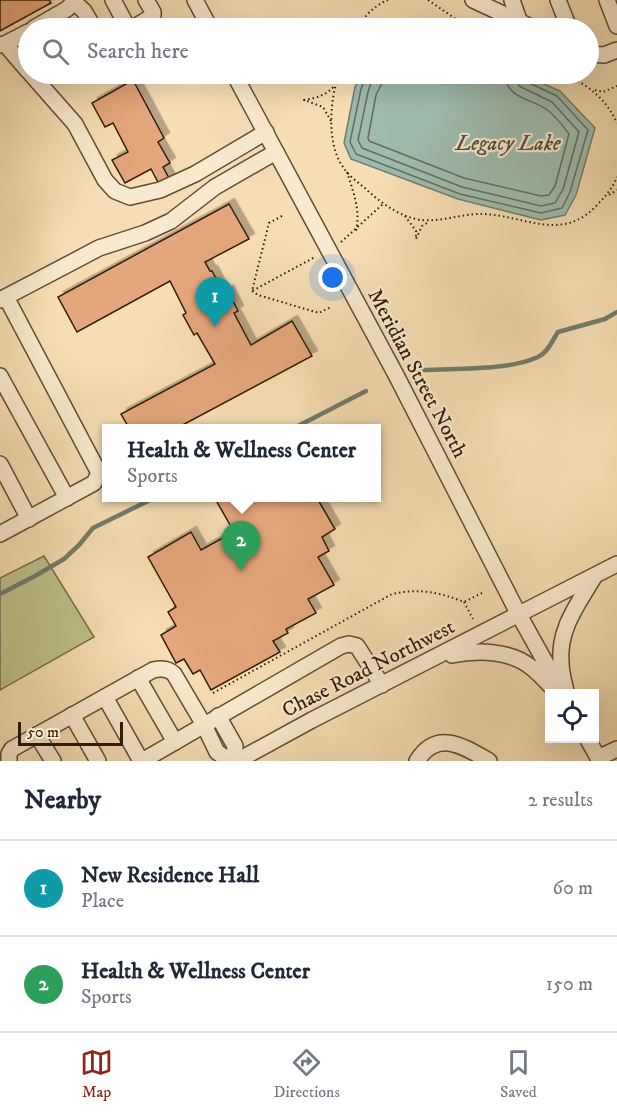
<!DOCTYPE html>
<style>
:root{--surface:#fff;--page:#f2f2f3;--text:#1f2937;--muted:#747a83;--line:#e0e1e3;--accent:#8f2418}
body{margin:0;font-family:"IM FELL DW Pica",serif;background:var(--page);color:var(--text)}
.controls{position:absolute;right:18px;bottom:18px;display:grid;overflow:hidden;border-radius:0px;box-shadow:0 6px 24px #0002}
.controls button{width:54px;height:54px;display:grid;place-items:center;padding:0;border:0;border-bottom:2px solid var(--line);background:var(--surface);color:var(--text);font:30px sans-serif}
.scale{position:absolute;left:18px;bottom:15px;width:105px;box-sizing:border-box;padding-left:6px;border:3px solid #301d07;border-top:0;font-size:16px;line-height:21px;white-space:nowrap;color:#301d07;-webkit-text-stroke:4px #f9e9ce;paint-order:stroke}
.you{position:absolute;left:333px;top:278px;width:21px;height:21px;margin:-15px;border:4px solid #fff;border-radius:50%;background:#1a73e8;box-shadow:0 0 0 9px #1a73e833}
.badge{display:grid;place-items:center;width:39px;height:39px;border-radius:50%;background:var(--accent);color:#fff;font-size:20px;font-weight:700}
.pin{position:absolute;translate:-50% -50px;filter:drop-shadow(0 2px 3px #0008)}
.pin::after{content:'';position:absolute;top:32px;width:21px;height:18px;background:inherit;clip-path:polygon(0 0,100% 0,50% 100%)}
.popup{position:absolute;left:102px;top:424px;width:279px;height:78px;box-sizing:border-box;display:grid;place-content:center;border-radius:0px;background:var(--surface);filter:drop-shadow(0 2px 4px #0005);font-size:20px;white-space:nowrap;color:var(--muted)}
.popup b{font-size:22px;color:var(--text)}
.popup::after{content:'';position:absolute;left:50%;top:100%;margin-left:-12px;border:12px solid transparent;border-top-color:var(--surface)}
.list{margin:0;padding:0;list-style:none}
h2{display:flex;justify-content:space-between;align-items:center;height:78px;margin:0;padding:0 24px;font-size:26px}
h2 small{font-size:20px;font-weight:400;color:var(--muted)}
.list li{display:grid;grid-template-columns:39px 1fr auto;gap:18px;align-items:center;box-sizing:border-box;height:96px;padding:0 24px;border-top:2px solid var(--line)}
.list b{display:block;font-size:22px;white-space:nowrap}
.list p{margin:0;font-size:20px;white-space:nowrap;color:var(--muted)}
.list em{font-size:20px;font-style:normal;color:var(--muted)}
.icon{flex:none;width:33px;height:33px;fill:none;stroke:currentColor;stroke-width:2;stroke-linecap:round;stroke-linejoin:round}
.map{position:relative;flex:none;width:617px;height:761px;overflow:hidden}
.search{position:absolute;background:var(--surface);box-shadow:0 6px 24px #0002;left:18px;right:18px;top:18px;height:66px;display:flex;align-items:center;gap:15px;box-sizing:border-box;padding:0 21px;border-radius:33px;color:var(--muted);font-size:22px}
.sheet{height:270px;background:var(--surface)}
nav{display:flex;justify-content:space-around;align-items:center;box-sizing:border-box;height:84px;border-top:2px solid var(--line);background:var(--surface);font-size:16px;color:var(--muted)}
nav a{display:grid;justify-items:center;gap:3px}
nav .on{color:var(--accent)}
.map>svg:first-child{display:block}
.green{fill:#bec08b;stroke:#776e49;stroke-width:1.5}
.water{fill:#9dbcae;stroke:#717c6b;stroke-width:1.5}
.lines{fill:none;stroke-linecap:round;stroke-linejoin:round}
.shore{stroke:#666c5a;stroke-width:1.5}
.stream{stroke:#717c6b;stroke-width:4.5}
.building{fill:#e4a67c;stroke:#301d07;stroke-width:1.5;filter:url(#shadow)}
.minor-casing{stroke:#624d32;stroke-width:18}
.path{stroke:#301d07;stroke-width:2;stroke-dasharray:1.5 3;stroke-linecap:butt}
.minor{stroke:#f9e9ce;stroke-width:15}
.labels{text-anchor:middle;stroke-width:4.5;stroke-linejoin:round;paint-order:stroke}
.street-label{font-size:21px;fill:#301d07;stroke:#f9e9ce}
.water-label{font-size:22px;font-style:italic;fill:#514d39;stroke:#f9e9ce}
</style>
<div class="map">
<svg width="617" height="761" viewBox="0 0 617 761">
<defs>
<filter id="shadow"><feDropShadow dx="5.5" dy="-5.5" stdDeviation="0" flood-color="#0004"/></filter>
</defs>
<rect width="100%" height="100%" fill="#f6ddb3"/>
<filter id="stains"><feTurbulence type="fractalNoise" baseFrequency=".00333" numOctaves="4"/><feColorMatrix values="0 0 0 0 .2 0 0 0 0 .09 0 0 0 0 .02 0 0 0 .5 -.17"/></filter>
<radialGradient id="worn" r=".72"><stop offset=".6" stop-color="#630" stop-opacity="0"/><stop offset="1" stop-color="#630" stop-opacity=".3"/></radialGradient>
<path class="green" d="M44 556 94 637 0 690V578Z"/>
<path class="water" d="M362 74H522L560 91 595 128 576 195 565 215 541 220 458 199 351 159 344 143 355 87Z"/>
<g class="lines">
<g class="shore">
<path d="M367 74 361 89 350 142 356 154 460 194 541 213 562 208 570 192 588 130 557 96 525 81 522 74"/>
<path d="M374 74 368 92 358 140 362 148 462 187 541 206 555 203 563 189 579 132 552 102 519 86 514 74"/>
<path d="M383 74 382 83 376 95 368 138 369 141 464 178 541 196 549 195 555 186 569 134C563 126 555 115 546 109 529 98 506 98 505 74"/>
</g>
<g class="stream">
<path d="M422 370C456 368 507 371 538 357 548 352 552 341 558 332L605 319 617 312"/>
<path d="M294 428 366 391"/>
<path d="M0 594 35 576 64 559 79 545 93 528 154 498"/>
</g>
</g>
<g class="building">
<path d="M0 0H49L51 3 0 31Z"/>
<path d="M133 80 164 138 158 142 170 163 163 167 170 180 160 186 151 169 125 183 112 160 128 152 113 123 105 127 92 103Z"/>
<path d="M229 204 249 239 205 262 210 271H212L224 293 228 291 238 311 234 313 251 345 292 321 312 356 177 428H129L121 414 215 364 197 333 194 335 183 315 186 313 170 281 77 332 58 297Z"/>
<path d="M226 498H317L335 529 322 537 329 551 318 557 334 585 308 599 316 613 286 629 288 633 273 641 280 652 211 690 200 670 193 674 184 659 176 663 161 635 176 626 168 612 176 607 148 557 191 532 201 550 234 532 217 502Z"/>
</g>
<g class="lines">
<g class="minor-casing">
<g id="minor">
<path d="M113 0 128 28"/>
<path d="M195 0 210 28"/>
<path d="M473 0 533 28"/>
<path d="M512 0 520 23"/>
<path d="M558 0 569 28"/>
<path d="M607 0 617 26"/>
<path d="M74 2 84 11 94 28"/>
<path d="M34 28 67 9 74 2 73 0"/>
<path d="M133 28 153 16V12L146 0"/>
<path d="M5 44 28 32"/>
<path d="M0 45 5 44 28 71"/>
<path d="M588 54 604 55 617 50"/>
<path d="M31 74 75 124 105 180 115 191 130 197 160 190 195 174 266 132"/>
<path d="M234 74 396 375 519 615 563 694"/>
<path d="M0 300 99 248 145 233 171 221 215 187 276 152"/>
<path d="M0 376 67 498"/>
<path d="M0 464 29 519"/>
<path d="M0 534 94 483 99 473 6 297"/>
<path d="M452 655C477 650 511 650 532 668 541 675 548 684 556 691"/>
<path d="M138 678 175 742"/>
<path d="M566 691C564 682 561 672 561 663 558 629 578 604 594 577"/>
<path d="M105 697 141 761"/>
<path d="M72 715 98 761"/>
<path d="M218 716 235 746 234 761"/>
<path d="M37 735 53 761"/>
<path d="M587 738 600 761"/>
<path d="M598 758 617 749"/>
<path d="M9 761V754L12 749 153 670C161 668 168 668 174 674L204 725 217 752 230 761"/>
<path d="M142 761 341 646 349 644 357 646 382 685"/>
<path d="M237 761 312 720 617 564"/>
<path d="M417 761C437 729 463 746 489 761"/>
</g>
</g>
<g class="path">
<path d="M428 0 469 28"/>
<path d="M358 28C364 16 375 5 388 0"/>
<path d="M339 74C330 99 326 143 343 167 349 177 361 184 369 192 383 204 398 215 416 219 438 224 461 213 484 214 525 216 562 242 596 206 605 197 612 189 617 177"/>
<path d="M566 74C590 88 604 96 617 123"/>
<path d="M595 90 603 92 617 86"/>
<path d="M331 121 323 107 304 100C317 98 327 95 335 85"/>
<path d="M347 172C353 192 361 210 356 231"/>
<path d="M609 195 617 190"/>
<path d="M282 216 269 223 252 291 315 257"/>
<path d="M405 216 416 231V239L422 226 429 222"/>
<path d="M341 242 383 204"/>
<path d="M252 291 258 295 319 313 331 307"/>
<path d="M464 602 473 619"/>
<path d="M213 693 392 594C419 588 439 592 464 602L484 592"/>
</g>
<use href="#minor" class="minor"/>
</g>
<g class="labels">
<g class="street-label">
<text transform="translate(418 373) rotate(62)" y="7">Meridian Street North</text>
<text transform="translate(368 668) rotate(-27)" y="7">Chase Road Northwest</text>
</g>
<g class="water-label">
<text x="508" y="150">Legacy Lake</text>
</g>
</g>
<rect width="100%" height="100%" filter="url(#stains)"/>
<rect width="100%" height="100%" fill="url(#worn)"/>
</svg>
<div class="controls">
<button><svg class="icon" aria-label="locate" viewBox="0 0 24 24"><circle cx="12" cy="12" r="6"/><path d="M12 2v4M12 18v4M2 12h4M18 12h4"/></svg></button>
</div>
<div class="scale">50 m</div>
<div class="you"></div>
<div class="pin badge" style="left:215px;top:327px;background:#0f9aa8">1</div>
<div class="pin badge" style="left:241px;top:571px;background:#2e9e5b">2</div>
<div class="popup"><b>Health &amp; Wellness Center</b>Sports</div>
<div class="search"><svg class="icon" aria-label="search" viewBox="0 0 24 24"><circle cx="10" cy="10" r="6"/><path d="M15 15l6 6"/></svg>Search here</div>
</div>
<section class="sheet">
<h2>Nearby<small>2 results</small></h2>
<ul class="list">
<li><span class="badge" style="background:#0f9aa8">1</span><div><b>New Residence Hall</b><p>Place</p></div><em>60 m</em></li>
<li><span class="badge" style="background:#2e9e5b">2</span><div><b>Health &amp; Wellness Center</b><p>Sports</p></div><em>150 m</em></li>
</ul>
</section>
<nav>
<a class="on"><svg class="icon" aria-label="map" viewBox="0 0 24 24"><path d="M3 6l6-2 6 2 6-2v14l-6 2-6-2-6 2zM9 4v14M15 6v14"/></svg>Map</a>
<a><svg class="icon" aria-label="directions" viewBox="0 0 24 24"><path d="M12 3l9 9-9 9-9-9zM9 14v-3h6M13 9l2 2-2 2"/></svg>Directions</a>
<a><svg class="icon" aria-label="saved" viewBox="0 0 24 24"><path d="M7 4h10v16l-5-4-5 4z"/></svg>Saved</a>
</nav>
